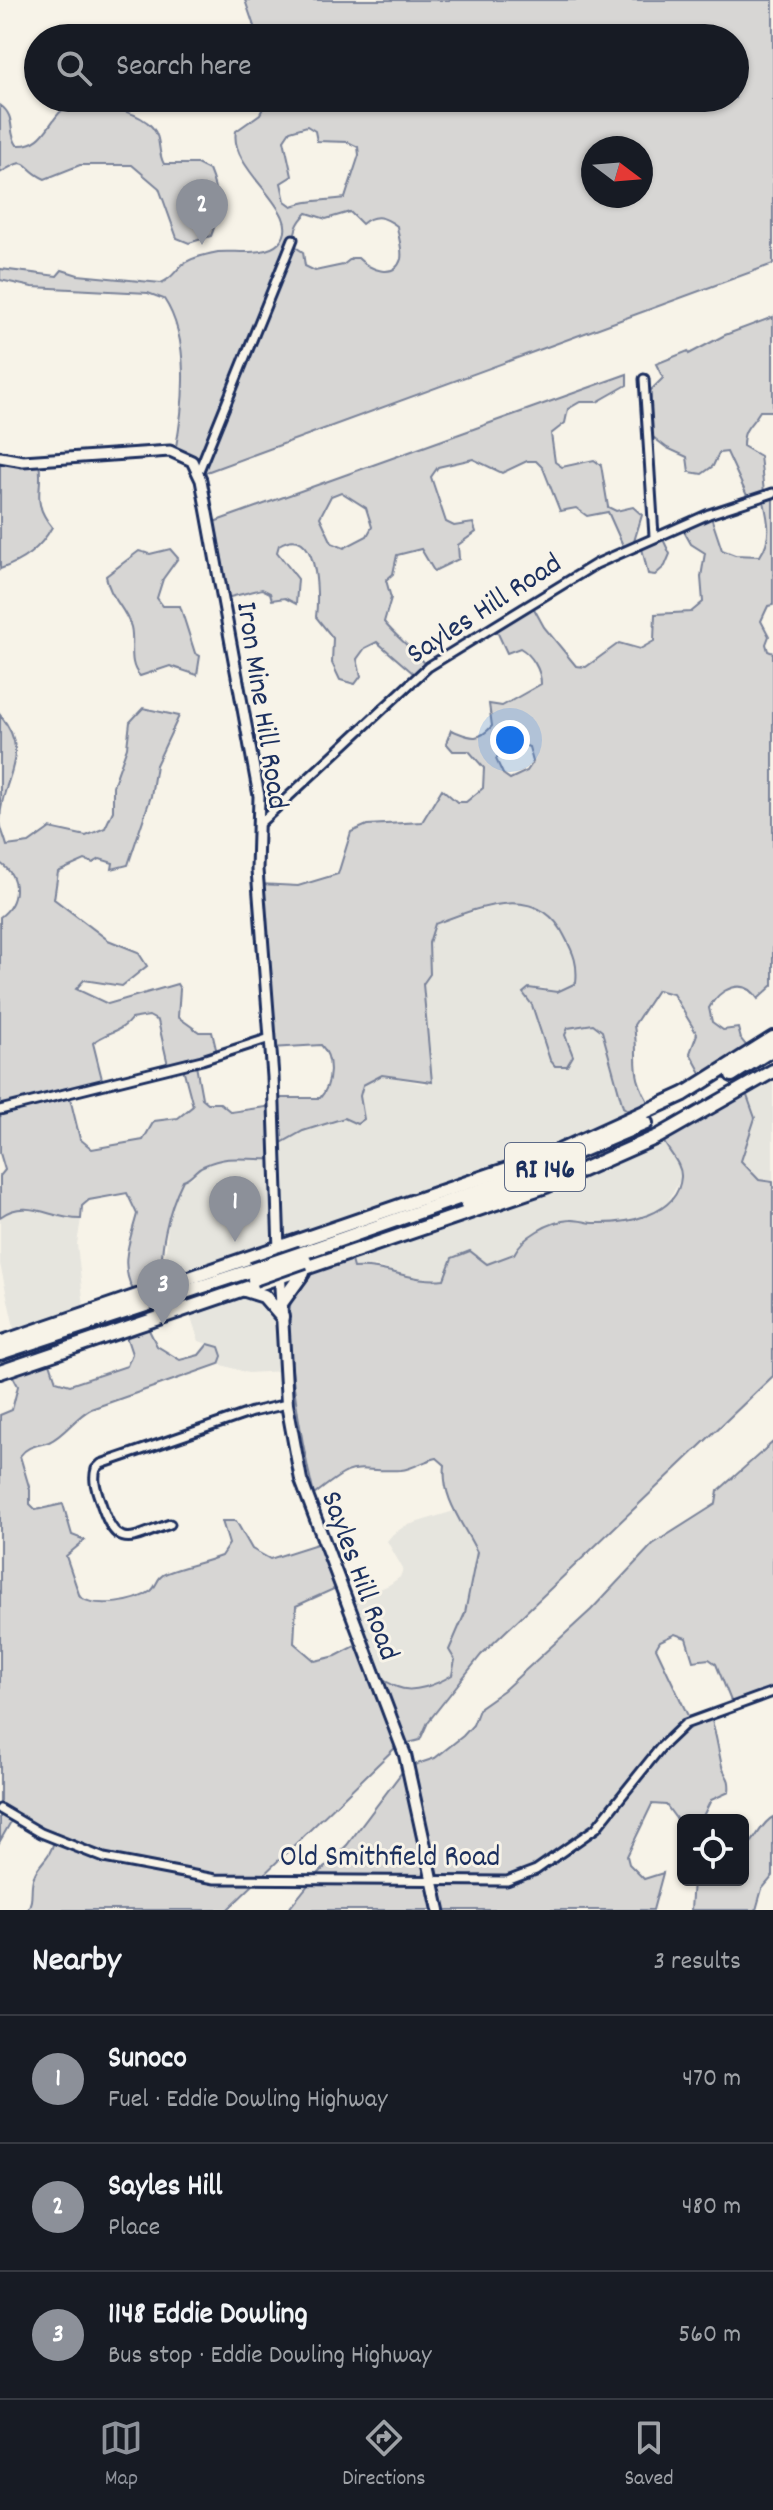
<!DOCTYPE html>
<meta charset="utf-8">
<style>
:root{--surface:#171b24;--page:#242831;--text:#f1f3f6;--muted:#9ea1a6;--line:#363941;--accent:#8c9099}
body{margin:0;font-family:Dekko,sans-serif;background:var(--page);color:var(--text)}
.controls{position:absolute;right:24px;bottom:24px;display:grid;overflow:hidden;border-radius:12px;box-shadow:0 2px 6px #0004}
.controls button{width:72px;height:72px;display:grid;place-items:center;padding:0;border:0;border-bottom:2px solid var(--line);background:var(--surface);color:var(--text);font:40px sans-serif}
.compass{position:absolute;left:581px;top:136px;width:72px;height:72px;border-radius:50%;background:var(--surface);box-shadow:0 2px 6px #0004;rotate:106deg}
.you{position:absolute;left:510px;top:740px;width:28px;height:28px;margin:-20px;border:6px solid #fff;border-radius:50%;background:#1a73e8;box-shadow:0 0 0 12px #1a73e833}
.badge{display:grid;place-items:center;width:52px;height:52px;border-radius:50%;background:var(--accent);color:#fff;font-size:26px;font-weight:700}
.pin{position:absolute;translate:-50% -66px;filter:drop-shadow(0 2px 4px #0008)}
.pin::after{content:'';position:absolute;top:42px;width:28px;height:24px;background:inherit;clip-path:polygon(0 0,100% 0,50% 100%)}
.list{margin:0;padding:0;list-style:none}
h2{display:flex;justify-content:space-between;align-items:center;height:104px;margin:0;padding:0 32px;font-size:34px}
h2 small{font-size:26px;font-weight:400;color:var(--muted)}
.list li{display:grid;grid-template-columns:52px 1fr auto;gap:24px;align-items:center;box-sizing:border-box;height:128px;padding:0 32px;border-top:2px solid var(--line)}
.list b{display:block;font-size:30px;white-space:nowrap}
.list p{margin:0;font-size:26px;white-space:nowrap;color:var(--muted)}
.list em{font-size:26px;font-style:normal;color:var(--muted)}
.icon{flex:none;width:44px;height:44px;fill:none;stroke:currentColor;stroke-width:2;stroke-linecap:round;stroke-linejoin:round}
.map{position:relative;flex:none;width:773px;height:1910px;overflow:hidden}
.search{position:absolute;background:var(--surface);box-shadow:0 2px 6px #0004;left:24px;right:24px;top:24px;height:88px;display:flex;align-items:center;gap:20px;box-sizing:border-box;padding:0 28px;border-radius:44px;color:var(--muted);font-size:30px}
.sheet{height:488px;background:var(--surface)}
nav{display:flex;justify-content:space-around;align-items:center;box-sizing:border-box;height:112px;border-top:2px solid var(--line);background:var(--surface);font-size:22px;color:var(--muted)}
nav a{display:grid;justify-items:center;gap:4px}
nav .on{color:var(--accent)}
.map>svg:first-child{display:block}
.built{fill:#e6e5de}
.green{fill:#d7d6d4;stroke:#798299;stroke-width:2;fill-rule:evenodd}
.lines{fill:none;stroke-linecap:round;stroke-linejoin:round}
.minor-casing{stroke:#1b2f5e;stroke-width:13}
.tertiary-casing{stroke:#1b2f5e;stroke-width:15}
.secondary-casing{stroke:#1b2f5e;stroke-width:16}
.motorway-casing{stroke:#1b2f5e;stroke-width:18}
.minor{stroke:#f7f3e8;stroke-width:7}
.tertiary{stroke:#f7f3e8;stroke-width:9}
.secondary{stroke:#f7f3e8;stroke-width:10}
.motorway{stroke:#f7f3e8;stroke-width:12}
.motorway-bridge-casing{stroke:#1b2f5e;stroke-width:18;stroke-linecap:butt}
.motorway-bridge{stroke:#f7f3e8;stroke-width:12}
.labels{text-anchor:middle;stroke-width:6;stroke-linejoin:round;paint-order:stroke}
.shield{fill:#f7f3e8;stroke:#5d6a87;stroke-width:2}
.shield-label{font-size:28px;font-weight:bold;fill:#1b2f5e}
.street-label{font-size:30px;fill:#1b2f5e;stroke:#f7f3e8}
</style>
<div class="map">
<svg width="773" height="1910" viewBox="0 0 773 1910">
<rect width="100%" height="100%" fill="#f7f3e8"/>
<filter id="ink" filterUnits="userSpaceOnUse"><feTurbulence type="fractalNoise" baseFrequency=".0125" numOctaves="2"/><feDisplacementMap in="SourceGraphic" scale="16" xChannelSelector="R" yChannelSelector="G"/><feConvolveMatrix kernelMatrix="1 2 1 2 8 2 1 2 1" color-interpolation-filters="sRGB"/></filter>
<g filter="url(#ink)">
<g class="built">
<path d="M527 902 557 919 578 964 576 983 557 992 540 987 532 1005 550 1060 573 1056 565 1035 568 1028 593 1024 602 1031 617 1089 638 1118 165 1283 160 1271 166 1252 169 1210 183 1180 193 1177 200 1167 239 1155 256 1160 303 1131 344 1118 357 1124 364 1119 360 1096 363 1084 382 1075 424 1084 432 1082 423 984 430 973 429 943 435 924 500 904Z"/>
<path d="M773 1069V1182L759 1181 741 1161 755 1118 745 1090Z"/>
<path d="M662 1138 680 1167 681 1178 666 1206 644 1217 615 1223 571 1220 556 1223 530 1236 514 1254 487 1265 449 1272 445 1279 422 1281 376 1266 353 1268 350 1257Z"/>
<path d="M28 1207 71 1220 81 1219 77 1244 84 1307 15 1332 0 1264V1217L8 1211Z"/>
<path d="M278 1280 283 1371 248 1373 219 1364V1348L199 1341 189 1312Z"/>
<path d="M454 1511 477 1552 465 1613 451 1643 449 1650 455 1660 452 1675 432 1688H398L379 1680 345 1604 389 1585 400 1577 403 1569 387 1541 393 1534 405 1526Z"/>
</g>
<g class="green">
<path d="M245 0H773V264L201 474 175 452C184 407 191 339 164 299L148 293 32 287 0 280V269L57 276 62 270 78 275 161 283C173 278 174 272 183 264 192 257 208 254 218 252 235 250 265 257 279 243 308 213 228 172 236 131L260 114 263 108 261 98H735V38H258ZM307 126 315 131 317 141 348 142 358 147 359 155 345 198C327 201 309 199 292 206L285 201 281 183 292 176 284 140 290 131ZM593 148H641V196H593ZM350 212 362 224C375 213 385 217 397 226 398 236 403 250 401 259 394 281 368 268 358 258H352L343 265 315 271 305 266 303 252 297 248C291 235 297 222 307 213L326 219Z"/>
<path d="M78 102C99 106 137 109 152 127 162 138 157 152 164 164H197L209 170C218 191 220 215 211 236L189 243 177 238 159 188 132 165H80L45 179C20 168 31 153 0 173V105C17 117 7 131 17 145 51 147 48 108 78 102Z"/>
<path d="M773 317V411H760C751 426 743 427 743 446L760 456 764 492 773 494V605L768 606 761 621 769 636 766 644 768 651 773 653V985L758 999C744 976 719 989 709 1008L712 1022 723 1030 738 1028 741 1039 753 1054 706 1082 690 1053 697 1034 673 994 657 990 634 1025C640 1067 628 1070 653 1110L638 1117 623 1107 602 1031 593 1024 568 1028 565 1035 573 1056 567 1066H555L550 1060 532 1005 523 993 529 988 557 992 576 983C578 964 574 954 565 937 539 882 479 907 435 924L429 943 430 974 423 984 432 1082 382 1075 363 1085 360 1096 364 1119 357 1124 344 1118 303 1131 278 1145 273 1159C245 1161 232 1153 203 1166 195 1169 193 1177 183 1180 169 1208 156 1255 165 1283L133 1290C119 1263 130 1241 137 1214L127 1193 89 1200 82 1206 81 1219C52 1220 27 1197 0 1217V1176L5 1170 0 1153V917C19 903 21 877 0 863V715C34 756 0 778 0 822 1 830 5 838 7 846L29 843 50 828 86 836 105 828 113 811V786L127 747 130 722 143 708 179 716 156 765 151 796 128 865 112 869 113 863 100 859 93 863 85 860 58 872 54 899 108 940 138 952 147 966 122 986 84 980 76 989 108 1004 177 984 180 989 178 1017 199 1032H212L217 1053 195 1060 202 1098 208 1103H220L231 1112 272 1106 274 1098H320C332 1085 334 1058 321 1045L271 1048 260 884 298 886 338 874 351 832 367 825 422 822 442 789 457 802H466L483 788 484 768 469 751H453L446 743 451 730C470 737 477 743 492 726L489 704 502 706 541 684C541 670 532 655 520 648L507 653 494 625 532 605 544 627 576 666 586 667 619 643 640 649 654 641 655 614 691 612 703 602 701 577 705 553 691 544 681 526 710 514 722 550 735 555 760 556C773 537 768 519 763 497L749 500 727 452 719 453 713 466 702 474 689 472 687 457 667 448 649 434 646 395 663 378 656 364 688 351 689 354 725 335ZM516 742 529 747 533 762 527 771 510 779 503 774 496 759 506 743ZM149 1016 158 1021 168 1065 182 1064 193 1106 178 1118 154 1121 143 1140 92 1149 80 1139 69 1094 103 1083 93 1043C105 1032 122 1032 131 1019Z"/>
<path d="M627 374V385L597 402H580L568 409 565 423 551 434 555 462 562 467 594 460 601 465 608 507 616 511 633 507 642 515 632 548 625 550 608 512 587 516 576 508 560 511 543 468 536 461H527L502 473 473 459 438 467 431 477 446 522 454 526 473 523 476 532 458 545 459 559 434 571 421 549 397 555 393 574 386 580 391 598 384 622C398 639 413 648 425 665L414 674 377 642 365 648 357 659 361 676 355 684 340 680 332 663 333 638 316 617C319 594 318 521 279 545L277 552 298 579 296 604 285 598 272 600 270 593 262 589 226 598 211 523ZM341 492 366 508 372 527 367 536 344 548 332 543 320 517 331 496Z"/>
<path d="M0 457 39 463C44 490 30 500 52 527 40 549 23 561 0 569Z"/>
<path d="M661 535 670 554 665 566 655 575 648 574 641 544Z"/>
<path d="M170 549 178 558 163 579 157 598 163 606H180L195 653 200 656 197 675 170 666 140 676C127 663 135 643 131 627 125 607 109 597 106 576L139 551 150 554Z"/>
<path d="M745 1090 755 1118 741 1161 759 1180 773 1182V1376L481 1655 428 1722 420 1740 397 1746 227 1910H27C35 1899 29 1888 34 1876 39 1862 50 1859 54 1841L13 1818 0 1841V1415L12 1410 18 1386 9 1369 48 1357 56 1381 70 1385 127 1366 132 1354 125 1333 147 1326 157 1346 180 1360 199 1355 208 1344 219 1347 222 1356 219 1364 91 1409C75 1417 65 1435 49 1442 38 1446 28 1445 20 1456L30 1490V1504L36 1510 63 1504 72 1535 85 1540 66 1556 80 1597C97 1609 136 1602 151 1591 158 1585 156 1577 167 1573 185 1566 203 1563 221 1556L229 1544 222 1521H236L252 1549 270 1559 320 1543 336 1588 296 1606 294 1643 315 1661 336 1656 359 1644 379 1680C388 1680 389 1684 397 1687 413 1694 438 1684 452 1675L455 1660 449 1650 465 1613 477 1552C463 1523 441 1498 445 1465L437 1458C425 1460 413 1469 401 1470 349 1472 359 1459 314 1495 305 1458 276 1315 296 1287 309 1269 330 1265 350 1257L353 1268C386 1265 412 1283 444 1279L452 1258 470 1251 487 1264 514 1254C522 1237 550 1221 570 1220 578 1219 587 1223 595 1223 625 1224 678 1216 681 1177 682 1163 667 1151 662 1138Z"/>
<path d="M773 1442V1692L733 1706 716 1664 709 1659 693 1661 686 1638 675 1634 660 1641 656 1648 689 1718 711 1716C715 1732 718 1746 721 1762 723 1777 731 1774 729 1792L711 1800 701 1820H683V1828L666 1805 652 1804 627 1856 629 1864 644 1879 663 1873 653 1910H288L308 1885 306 1879 314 1878 347 1845 405 1768 435 1758 463 1736 473 1725 480 1707 504 1690 591 1610 653 1544 716 1504 718 1491Z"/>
<path d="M773 1817V1876L762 1889 756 1910H691L693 1880H743V1848C757 1843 759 1824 773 1817Z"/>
</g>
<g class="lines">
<g class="minor-casing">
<g id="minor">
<path d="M644 379 654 536"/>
<path d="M198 473 293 239"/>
<path d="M259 824 428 667 596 564 709 514 773 493"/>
<path d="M0 1110 202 1060 270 1038"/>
<path d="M170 1524C132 1537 118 1553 102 1506 98 1494 92 1482 96 1469L101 1464 252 1412 287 1404"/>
<path d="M0 1809 41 1833 104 1858 215 1879 507 1881 536 1870 596 1828 661 1747 685 1724 773 1692"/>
</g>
</g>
<g class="tertiary-casing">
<path id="tertiary" d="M0 457 23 461 170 451 192 461 201 480 259 796 257 870 273 1077 279 1250"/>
</g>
<g class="secondary-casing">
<path id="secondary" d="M280 1278 287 1404 301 1480 405 1755 439 1910"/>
</g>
<g class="motorway-casing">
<g id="motorway">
<path d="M732 1075 773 1049"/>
<path d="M467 1205 532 1182"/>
<path d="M302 1253 521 1176 646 1123"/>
<path d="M245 1290 264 1296 282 1317"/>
<path d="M282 1302 303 1273"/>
<path d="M0 1343 557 1152 684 1094 773 1038"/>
<path d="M0 1353 252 1270"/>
<path d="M0 1372 546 1186 659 1136 773 1071"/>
</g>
</g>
<use href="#minor" class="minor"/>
<use href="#tertiary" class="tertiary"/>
<use href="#secondary" class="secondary"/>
<use href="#motorway" class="motorway"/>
<g class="motorway-bridge-casing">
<g id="motorway-bridge">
<path d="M252 1270 302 1253"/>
<path d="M254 1279 305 1261"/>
</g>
</g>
<use href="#motorway-bridge" class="motorway-bridge"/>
</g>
</g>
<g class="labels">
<rect class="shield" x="505" y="1143" width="80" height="48" rx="6"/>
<g class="shield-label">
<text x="545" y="1177">RI 146</text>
</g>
<g class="street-label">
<text transform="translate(483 607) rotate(-33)" y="10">Sayles Hill Road</text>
<text transform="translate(264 705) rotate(81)" y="10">Iron Mine Hill Road</text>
<text transform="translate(362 1575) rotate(70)" y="10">Sayles Hill Road</text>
<text x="390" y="1865">Old Smithfield Road</text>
</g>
</g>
</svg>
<div class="controls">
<button><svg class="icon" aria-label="locate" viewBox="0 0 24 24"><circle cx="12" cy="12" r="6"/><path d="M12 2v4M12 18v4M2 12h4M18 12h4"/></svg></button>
</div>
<svg class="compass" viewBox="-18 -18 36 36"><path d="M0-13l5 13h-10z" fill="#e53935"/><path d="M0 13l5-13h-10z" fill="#9ea1a6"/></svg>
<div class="you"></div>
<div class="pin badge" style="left:235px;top:1242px">1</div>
<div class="pin badge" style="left:202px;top:245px">2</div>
<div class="pin badge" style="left:163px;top:1325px">3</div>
<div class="search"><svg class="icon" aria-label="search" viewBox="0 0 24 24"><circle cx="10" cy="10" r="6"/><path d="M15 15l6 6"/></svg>Search here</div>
</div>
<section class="sheet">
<h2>Nearby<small>3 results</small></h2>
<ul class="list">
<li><span class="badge">1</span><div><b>Sunoco</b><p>Fuel · Eddie Dowling Highway</p></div><em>470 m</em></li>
<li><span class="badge">2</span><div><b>Sayles Hill</b><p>Place</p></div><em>480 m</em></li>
<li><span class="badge">3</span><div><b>1148 Eddie Dowling</b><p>Bus stop · Eddie Dowling Highway</p></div><em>560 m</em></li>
</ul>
</section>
<nav>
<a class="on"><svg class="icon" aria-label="map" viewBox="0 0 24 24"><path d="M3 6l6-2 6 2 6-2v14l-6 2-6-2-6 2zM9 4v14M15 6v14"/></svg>Map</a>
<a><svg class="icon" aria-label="directions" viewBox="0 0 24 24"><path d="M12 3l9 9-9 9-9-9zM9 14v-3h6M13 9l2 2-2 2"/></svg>Directions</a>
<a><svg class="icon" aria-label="saved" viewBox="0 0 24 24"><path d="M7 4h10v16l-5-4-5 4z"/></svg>Saved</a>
</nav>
